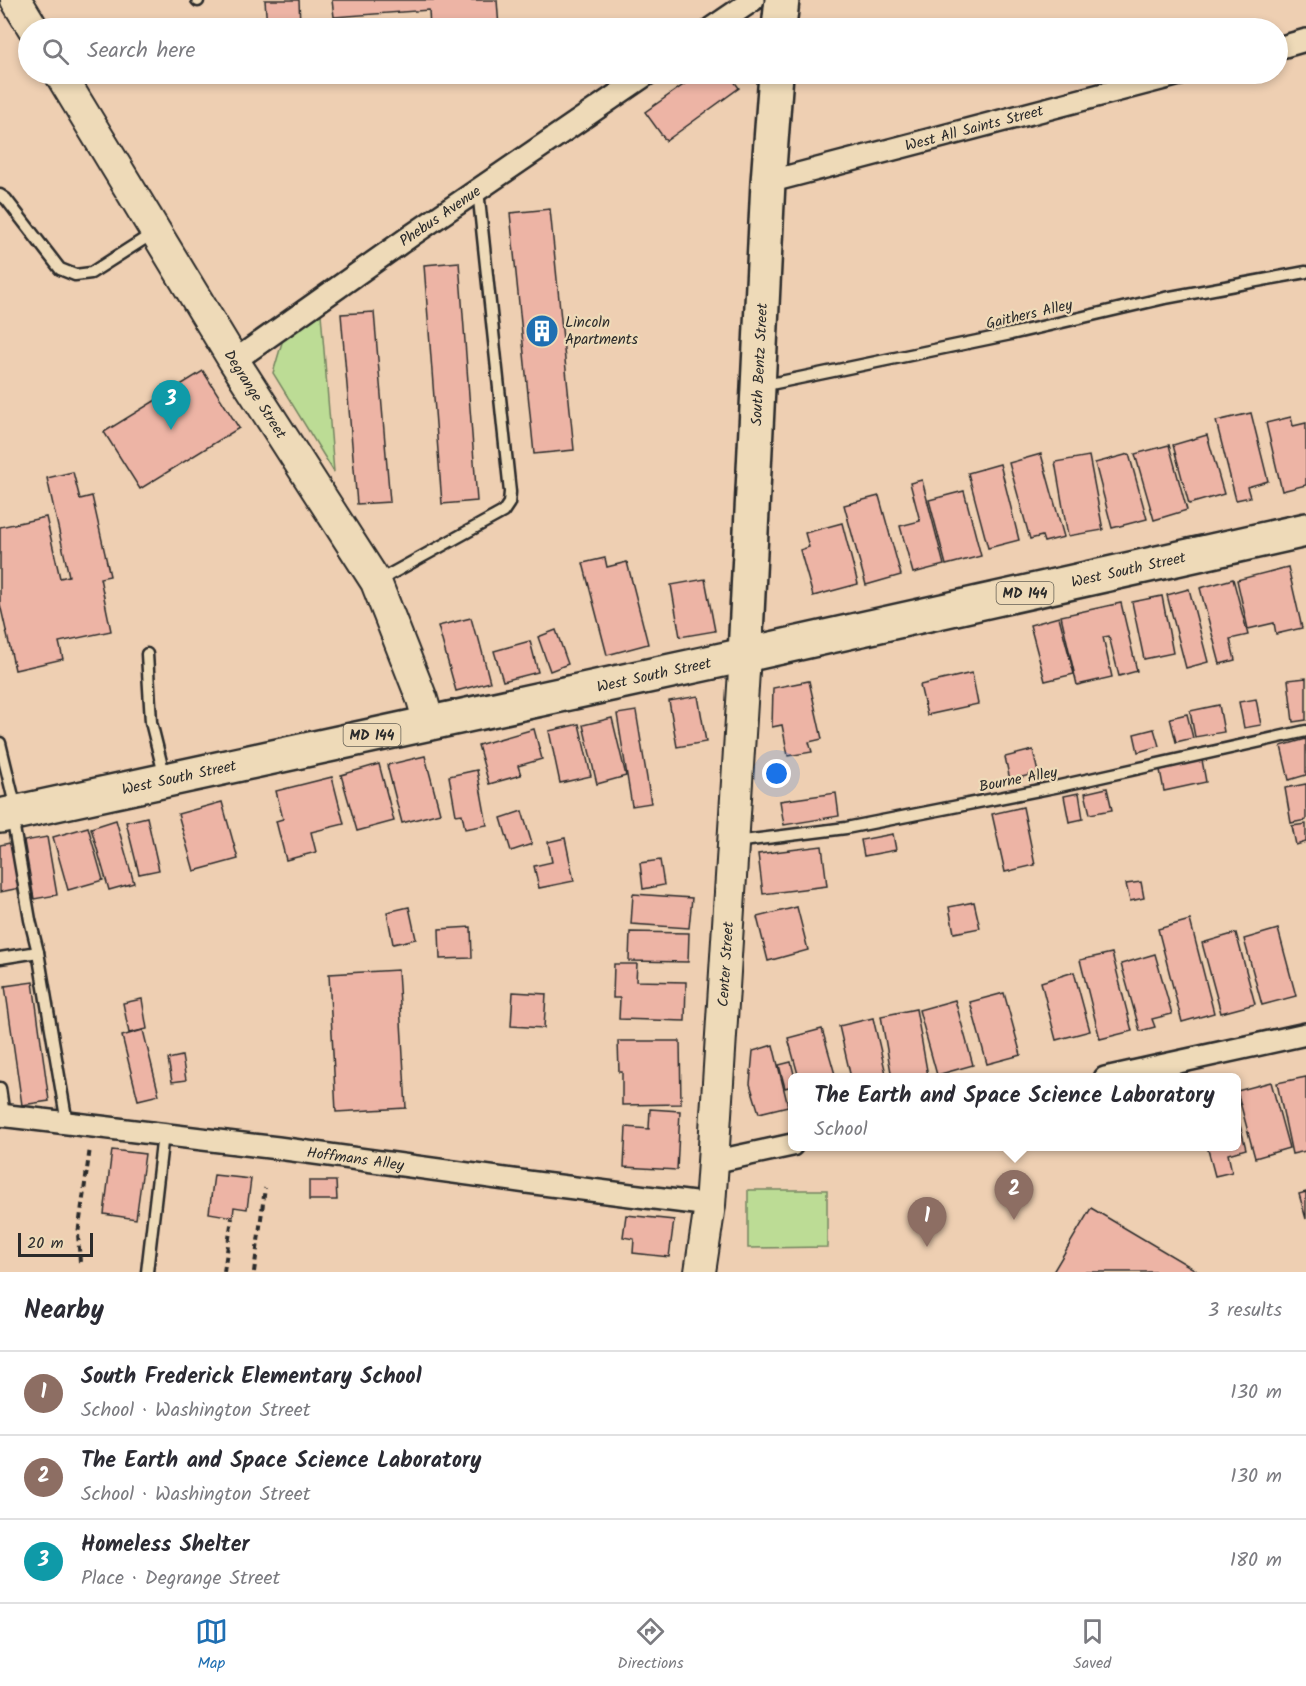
<!DOCTYPE html>
<meta charset="utf-8">
<style>
:root{--surface:#fff;--page:#f2f2f3;--text:#2b2b33;--muted:#7c7c81;--line:#e1e1e2;--accent:#1f6fb2}
body{margin:0;font-family:Kalam,sans-serif;background:var(--page);color:var(--text)}
.scale{position:absolute;left:18px;bottom:15px;width:75px;box-sizing:border-box;padding-left:6px;border:3px solid #2b2b2b;border-top:0;font-size:16px;line-height:21px;white-space:nowrap;color:#2b2b2b;-webkit-text-stroke:4px #eedab8;paint-order:stroke}
.you{position:absolute;left:777px;top:774px;width:21px;height:21px;margin:-15px;border:4px solid #fff;border-radius:50%;background:#1a73e8;box-shadow:0 0 0 9px #1a73e833}
.badge{display:grid;place-items:center;width:39px;height:39px;border-radius:50%;background:var(--accent);color:#fff;font-size:20px;font-weight:700}
.pin{position:absolute;translate:-50% -50px;filter:drop-shadow(0 2px 3px #0008)}
.pin::after{content:'';position:absolute;top:32px;width:21px;height:18px;background:inherit;clip-path:polygon(0 0,100% 0,50% 100%)}
.popup{position:absolute;left:788px;top:1073px;width:453px;height:78px;box-sizing:border-box;display:grid;place-content:center;border-radius:9px;background:var(--surface);filter:drop-shadow(0 2px 4px #0005);font-size:20px;white-space:nowrap;color:var(--muted)}
.popup b{font-size:22px;color:var(--text)}
.popup::after{content:'';position:absolute;left:50%;top:100%;margin-left:-12px;border:12px solid transparent;border-top-color:var(--surface)}
.list{margin:0;padding:0;list-style:none}
h2{display:flex;justify-content:space-between;align-items:center;height:78px;margin:0;padding:0 24px;font-size:26px}
h2 small{font-size:20px;font-weight:400;color:var(--muted)}
.list li{display:grid;grid-template-columns:39px 1fr auto;gap:18px;align-items:center;box-sizing:border-box;height:84px;padding:0 24px;border-top:2px solid var(--line)}
.list b{display:block;font-size:22px;white-space:nowrap}
.list p{margin:0;font-size:20px;white-space:nowrap;color:var(--muted)}
.list em{font-size:20px;font-style:normal;color:var(--muted)}
.icon{flex:none;width:33px;height:33px;fill:none;stroke:currentColor;stroke-width:2;stroke-linecap:round;stroke-linejoin:round}
.map{position:relative;flex:none;width:1306px;height:1272px;overflow:hidden}
.search{position:absolute;background:var(--surface);box-shadow:0 3px 9px #0003;left:18px;right:18px;top:18px;height:66px;display:flex;align-items:center;gap:15px;box-sizing:border-box;padding:0 21px;border-radius:33px;color:var(--muted);font-size:22px}
.sheet{height:330px;background:var(--surface)}
nav{display:flex;justify-content:space-around;align-items:center;box-sizing:border-box;height:84px;border-top:2px solid var(--line);background:var(--surface);font-size:16px;color:var(--muted)}
nav a{display:grid;justify-items:center;gap:3px}
nav .on{color:var(--accent)}
.map>svg:first-child{display:block}
.green{fill:#bcdc95;stroke:#748460;stroke-width:1.5}
.building{fill:#edb4a5;stroke:#2b2b2b;stroke-width:1.5}
.lines{fill:none;stroke-linecap:round;stroke-linejoin:round}
.lane-casing{stroke:#2b2b2b;stroke-width:15}
.street-casing{stroke:#2b2b2b;stroke-width:26}
.secondary-casing{stroke:#2b2b2b;stroke-width:34}
.primary-casing{stroke:#2b2b2b;stroke-width:38}
.path{stroke:#2b2b2b;stroke-width:4;stroke-dasharray:6 4.5;stroke-linecap:butt}
.lane{stroke:#eedab8;stroke-width:10}
.street{stroke:#eedab8;stroke-width:21}
.secondary{stroke:#eedab8;stroke-width:30}
.primary{stroke:#eedab8;stroke-width:33}
.labels{text-anchor:middle;stroke-width:4.5;stroke-linejoin:round;paint-order:stroke}
.shield{fill:#eedab8;stroke:#666055;stroke-width:1.5}
.shield-label{font-size:14px;font-weight:bold;fill:#2b2b2b}
.street-label{font-size:15px;fill:#2b2b2b;stroke:#eedab8}
.poi-label{font-size:15px;fill:#2b2b2b;stroke:#eedab8;text-anchor:start}
</style>
<div class="map">
<svg width="1306" height="1272" viewBox="0 0 1306 1272">
<rect width="100%" height="100%" fill="#eecfb2"/>
<filter id="ink" filterUnits="userSpaceOnUse"><feTurbulence type="fractalNoise" baseFrequency=".0167" numOctaves="2"/><feDisplacementMap in="SourceGraphic" scale="12" xChannelSelector="R" yChannelSelector="G"/><feConvolveMatrix kernelMatrix="1 2 1 2 8 2 1 2 1" color-interpolation-filters="sRGB"/></filter>
<g filter="url(#ink)">
<g class="green">
<path d="M321 314 334 472 273 373 283 339Z"/>
<path d="M748 1190H827V1247L748 1248Z"/>
</g>
<g class="building">
<path d="M265 0H299L300 24 267 27Z"/>
<path d="M332 0H497L499 28H461V27L430 28 429 10 334 17Z"/>
<path d="M699 74H729L739 88 666 141 645 112Z"/>
<path d="M550 209 574 450 534 454 510 213Z"/>
<path d="M459 262 477 501 442 504 424 265Z"/>
<path d="M374 312 390 502 357 504 341 314Z"/>
<path d="M203 371 239 428 140 489 104 432Z"/>
<path d="M1251 413 1268 481 1247 487 1250 497 1236 500 1216 421Z"/>
<path d="M1291 417 1293 426 1306 423V485L1282 491 1266 423Z"/>
<path d="M1207 435 1224 494 1189 504 1173 445Z"/>
<path d="M1169 445 1187 510 1154 520 1135 454Z"/>
<path d="M1041 454 1064 537 1044 542 1042 536 1030 539 1009 463Z"/>
<path d="M1129 454 1147 519 1112 528 1095 463Z"/>
<path d="M1089 456 1103 530 1068 536 1055 462Z"/>
<path d="M1000 464 1019 540 988 548 968 473Z"/>
<path d="M73 472 80 499 92 496 110 576 100 578 111 631 59 642 63 659 15 670 0 604V527L46 517 60 578 69 576 47 478Z"/>
<path d="M922 480 944 565 913 573 900 526 920 521 910 483Z"/>
<path d="M964 491 981 556 946 565 929 500Z"/>
<path d="M879 496 901 575 866 585 844 505Z"/>
<path d="M842 523 858 584 813 596 800 550 809 547 805 533Z"/>
<path d="M605 558 607 567 627 562 648 644 607 655 583 563Z"/>
<path d="M1288 567 1302 628 1276 634 1274 623 1248 629 1237 580Z"/>
<path d="M705 579 715 631 680 637 671 585Z"/>
<path d="M1233 579 1248 635 1230 639 1235 660 1220 664 1200 588Z"/>
<path d="M1189 589 1208 662 1186 668 1167 595Z"/>
<path d="M1162 596 1173 653 1144 659 1132 602Z"/>
<path d="M1121 603 1137 671 1119 676 1109 636 1103 637 1112 677 1077 685 1061 616Z"/>
<path d="M1059 617 1074 674 1045 681 1030 625Z"/>
<path d="M471 618 476 636H478L490 682 456 691 438 626Z"/>
<path d="M556 630 568 664 550 671 538 637Z"/>
<path d="M530 641 538 672 503 681 494 651Z"/>
<path d="M972 673 978 704 927 715 920 685Z"/>
<path d="M1306 678V720L1293 722 1288 680Z"/>
<path d="M809 681 822 739 809 742 812 752 788 756 782 725 772 727 773 688Z"/>
<path d="M698 696 706 742 677 747 669 701Z"/>
<path d="M1256 699 1261 725 1244 728 1239 702Z"/>
<path d="M1219 705 1224 732 1195 737 1190 711Z"/>
<path d="M636 711 651 803 632 806 617 714Z"/>
<path d="M1187 714 1193 738 1176 742 1170 718Z"/>
<path d="M612 718 626 776 597 784 583 725Z"/>
<path d="M579 724 591 776 560 783 549 731Z"/>
<path d="M534 729 542 759 518 766 521 775 489 784 478 745Z"/>
<path d="M1154 729 1159 746 1138 752 1134 734Z"/>
<path d="M1306 739V775L1289 780 1281 746Z"/>
<path d="M1033 750 1038 773 1010 780 1005 757Z"/>
<path d="M425 756 440 813 402 823 387 765Z"/>
<path d="M1202 760 1206 782 1164 791 1160 770Z"/>
<path d="M379 764 394 821 357 831 341 775Z"/>
<path d="M477 770 487 825 465 829 462 814 456 815 449 776Z"/>
<path d="M332 777 344 824 311 832 316 852 286 860 276 821 283 819 276 791Z"/>
<path d="M1306 784V820L1291 823 1285 788Z"/>
<path d="M1107 788 1112 810 1090 814 1085 793Z"/>
<path d="M836 793 839 816 784 825 780 801Z"/>
<path d="M1079 793 1083 819 1069 822 1064 796Z"/>
<path d="M222 802 238 859 194 871 178 814Z"/>
<path d="M1023 807 1035 865 1005 872 992 814Z"/>
<path d="M522 811 532 844 511 851 501 818Z"/>
<path d="M147 817 159 870 139 874 126 822Z"/>
<path d="M116 820 134 883 109 890 91 828Z"/>
<path d="M1306 824V842L1296 845 1292 826Z"/>
<path d="M88 827 103 880 68 890 53 837Z"/>
<path d="M893 834 896 850 864 856 861 840Z"/>
<path d="M47 837 57 895 34 899 24 841Z"/>
<path d="M565 838 574 881 539 888 534 866 552 862 548 842Z"/>
<path d="M10 843 20 888 0 892V845Z"/>
<path d="M822 846 827 886 763 894 758 854Z"/>
<path d="M660 860 664 885 643 889 640 863Z"/>
<path d="M1141 882 1144 898 1130 901 1126 884Z"/>
<path d="M633 894 692 898 689 928 631 924Z"/>
<path d="M974 902 980 928 954 933 949 907Z"/>
<path d="M409 907 416 939 393 944 387 912Z"/>
<path d="M797 907 808 950 768 961 757 917Z"/>
<path d="M1190 920 1214 1013 1182 1022 1158 929Z"/>
<path d="M471 927 472 958 440 959 439 929Z"/>
<path d="M1278 929 1296 996 1262 1005 1244 939Z"/>
<path d="M630 932 689 933 688 962 629 961Z"/>
<path d="M1236 933 1255 1004 1221 1013 1202 943Z"/>
<path d="M1112 953 1132 1031 1100 1039 1080 960Z"/>
<path d="M1155 954 1172 1014 1152 1019 1155 1027 1140 1031 1121 964Z"/>
<path d="M614 964H637L636 981 686 982 685 1021 619 1019 620 998H613Z"/>
<path d="M398 970 406 1108 336 1112 329 974Z"/>
<path d="M1074 972 1090 1031 1056 1040 1041 982Z"/>
<path d="M33 982 49 1101 22 1105 5 986Z"/>
<path d="M513 992 546 994 544 1028 511 1026Z"/>
<path d="M1004 993 1021 1055 987 1064 970 1002Z"/>
<path d="M142 999 147 1029 129 1033 123 1003Z"/>
<path d="M955 1000 973 1065 937 1075 919 1010Z"/>
<path d="M916 1009 928 1076 892 1078 881 1016Z"/>
<path d="M873 1018 887 1078H851L839 1026Z"/>
<path d="M822 1029 836 1078H799L788 1038Z"/>
<path d="M143 1030 159 1095 138 1100 122 1036Z"/>
<path d="M618 1041H680L681 1104 622 1105V1072H619Z"/>
<path d="M773 1045 788 1106 759 1113 750 1084 753 1051Z"/>
<path d="M182 1056 186 1080 172 1082 168 1059Z"/>
<path d="M791 1062 795 1078H792V1086L785 1088 779 1065Z"/>
<path d="M1306 1077V1151L1292 1154 1277 1083Z"/>
<path d="M1271 1082 1289 1148 1255 1158 1237 1091Z"/>
<path d="M650 1109 680 1111 677 1170 624 1167 626 1127 649 1129Z"/>
<path d="M1236 1109 1246 1149 1228 1154 1232 1172 1215 1176 1207 1146H1236Z"/>
<path d="M112 1150 145 1154 136 1219 104 1214Z"/>
<path d="M214 1175 251 1179 247 1209 234 1207 233 1217 209 1213Z"/>
<path d="M309 1181H336L337 1200H309Z"/>
<path d="M1306 1192V1219L1299 1194Z"/>
<path d="M1091 1208 1199 1272H1053Z"/>
<path d="M626 1215 674 1220 669 1257 633 1253 634 1239 623 1237Z"/>
</g>
<g class="lines">
<g class="lane-casing">
<g id="lane">
<path d="M197 0 198 1"/>
<path d="M0 195 6 199 60 269 75 275 91 273 155 232"/>
<path d="M761 386 1011 334 1165 298 1306 272"/>
<path d="M378 581 503 512 509 503 510 492 478 190"/>
<path d="M147 654 151 722 165 778"/>
<path d="M0 743 16 809"/>
<path d="M12 816 30 920 38 952 67 1123"/>
<path d="M735 842 846 828 1055 787 1306 731"/>
<path d="M0 958 38 952"/>
<path d="M0 1088 4 1115"/>
<path d="M147 1272 163 1134"/>
</g>
</g>
<g class="street-casing">
<g id="street">
<path d="M712 28 753 0"/>
<path d="M1278 48 1306 40"/>
<path id="s1" d="M768 182 1180 74"/>
<path id="s2" d="M234 361 412 235 647 74"/>
<path d="M1105 1078 1306 1034"/>
<path id="s3" d="M0 1115 278 1148 527 1182 710 1205"/>
<path d="M713 1162 792 1145"/>
</g>
</g>
<g class="secondary-casing">
<g id="secondary">
<path d="M16 0 33 28"/>
<path id="s4" d="M60 74 234 361 376 582 422 699 429 723"/>
<path id="s5" d="M700 1272 710 1205 713 1162 745 655"/>
</g>
</g>
<g class="primary-casing">
<g id="primary">
<path d="M779 28 782 0"/>
<path id="s6" d="M745 655 768 182 776 74"/>
<path id="s7" d="M0 816 745 655 1306 530"/>
</g>
</g>
<g class="path">
<path d="M80 1262 78 1234 90 1148"/>
<path d="M224 1272 232 1218"/>
<path d="M254 1272 265 1188"/>
</g>
<use href="#lane" class="lane"/>
<use href="#street" class="street"/>
<use href="#secondary" class="secondary"/>
<use href="#primary" class="primary"/>
</g>
</g>
<defs>
<g id="building-disc" transform="scale(1.725)"><circle r="9.5" fill="#1f6fb2" stroke="#eedab8"/><path d="M-4-6H4V6H1V3H-1V6H-4ZM-2.5-4.3h1.7v1.8h-1.7ZM.8-4.3h1.7v1.8H.8ZM-2.5-1h1.7V.8h-1.7ZM.8-1h1.7V.8H.8Z" fill="#fff"/></g>
</defs>
<g fill-rule="evenodd">
<use href="#building-disc" x="542" y="331"/>
</g>
<g class="labels">
<g class="shield">
<rect x="996.5" y="582" width="57" height="22" rx="4.5"/>
<rect x="343.5" y="724" width="57" height="22" rx="4.5"/>
</g>
<g class="shield-label">
<text x="1025" y="598">MD 144</text>
<text x="372" y="740">MD 144</text>
</g>
<g class="street-label">
<text dy="5" stroke="none"><textPath href="#s1" startOffset="213">West All Saints Street</textPath></text>
<text dy="5" stroke="none"><textPath href="#s2" startOffset="252">Phebus Avenue</textPath></text>
<text transform="translate(1029 314) rotate(-13)" y="5">Gaithers Alley</text>
<text dy="5" stroke="none"><textPath href="#s6" startOffset="291">South Bentz Street</textPath></text>
<text dy="5" stroke="none"><textPath href="#s4" startOffset="375">Degrange Street</textPath></text>
<text dy="5" stroke="none"><textPath href="#s7" startOffset="1155">West South Street</textPath></text>
<text dy="5" stroke="none"><textPath href="#s7" startOffset="669">West South Street</textPath></text>
<text dy="5" stroke="none"><textPath href="#s7" startOffset="183">West South Street</textPath></text>
<text transform="translate(1018 779) rotate(-11)" y="5">Bourne Alley</text>
<text dy="5" stroke="none"><textPath href="#s5" startOffset="309">Center Street</textPath></text>
<text dy="5" stroke="none"><textPath href="#s3" startOffset="358">Hoffmans Alley</textPath></text>
</g>
<g class="poi-label">
<text x="565" y="327">Lincoln<tspan x="565" dy="17">Apartments</tspan></text>
</g>
</g>
</svg>
<div class="scale">20 m</div>
<div class="you"></div>
<div class="pin badge" style="left:927px;top:1247px;background:#8d6e63">1</div>
<div class="pin badge" style="left:1014px;top:1220px;background:#8d6e63">2</div>
<div class="popup"><b>The Earth and Space Science Laboratory</b>School</div>
<div class="pin badge" style="left:171px;top:430px;background:#0f9aa8">3</div>
<div class="search"><svg class="icon" aria-label="search" viewBox="0 0 24 24"><circle cx="10" cy="10" r="6"/><path d="M15 15l6 6"/></svg>Search here</div>
</div>
<section class="sheet">
<h2>Nearby<small>3 results</small></h2>
<ul class="list">
<li><span class="badge" style="background:#8d6e63">1</span><div><b>South Frederick Elementary School</b><p>School · Washington Street</p></div><em>130 m</em></li>
<li><span class="badge" style="background:#8d6e63">2</span><div><b>The Earth and Space Science Laboratory</b><p>School · Washington Street</p></div><em>130 m</em></li>
<li><span class="badge" style="background:#0f9aa8">3</span><div><b>Homeless Shelter</b><p>Place · Degrange Street</p></div><em>180 m</em></li>
</ul>
</section>
<nav>
<a class="on"><svg class="icon" aria-label="map" viewBox="0 0 24 24"><path d="M3 6l6-2 6 2 6-2v14l-6 2-6-2-6 2zM9 4v14M15 6v14"/></svg>Map</a>
<a><svg class="icon" aria-label="directions" viewBox="0 0 24 24"><path d="M12 3l9 9-9 9-9-9zM9 14v-3h6M13 9l2 2-2 2"/></svg>Directions</a>
<a><svg class="icon" aria-label="saved" viewBox="0 0 24 24"><path d="M7 4h10v16l-5-4-5 4z"/></svg>Saved</a>
</nav>
